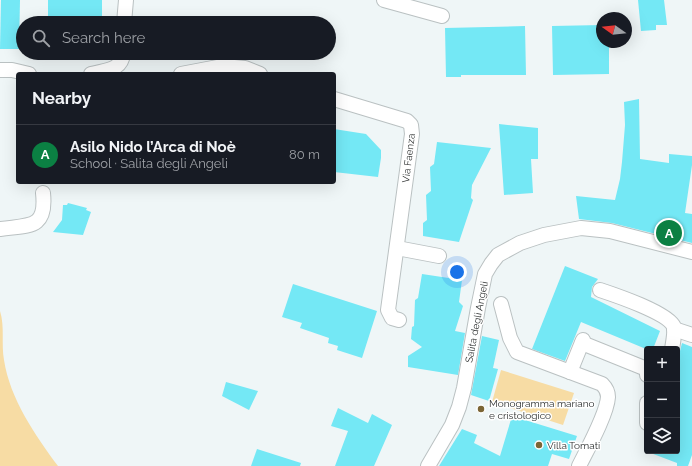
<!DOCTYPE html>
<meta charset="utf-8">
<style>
:root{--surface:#171b24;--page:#20242c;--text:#f1f3f6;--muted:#9ea1a6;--line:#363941;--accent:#0b8043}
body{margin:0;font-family:Raleway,sans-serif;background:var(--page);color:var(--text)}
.controls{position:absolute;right:12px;bottom:12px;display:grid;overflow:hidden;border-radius:4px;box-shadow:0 4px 16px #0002}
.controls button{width:36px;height:36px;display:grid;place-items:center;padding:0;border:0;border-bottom:1px solid var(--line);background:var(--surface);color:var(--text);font:20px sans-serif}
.compass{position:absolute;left:596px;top:12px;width:36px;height:36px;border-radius:50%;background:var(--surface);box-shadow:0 4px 16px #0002;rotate:285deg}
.you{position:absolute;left:457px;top:272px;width:14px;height:14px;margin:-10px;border:3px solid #fff;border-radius:50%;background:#1a73e8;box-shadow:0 0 0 6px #1a73e833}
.badge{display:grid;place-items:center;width:26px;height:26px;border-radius:50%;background:var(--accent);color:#fff;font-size:13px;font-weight:700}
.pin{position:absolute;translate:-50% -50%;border:2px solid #fff;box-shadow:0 1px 4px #0006}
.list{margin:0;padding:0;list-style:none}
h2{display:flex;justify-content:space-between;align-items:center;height:52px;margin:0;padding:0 16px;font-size:17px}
h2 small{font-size:13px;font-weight:400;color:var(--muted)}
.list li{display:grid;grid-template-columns:26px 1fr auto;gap:12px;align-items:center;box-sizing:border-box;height:60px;padding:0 16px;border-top:1px solid var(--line)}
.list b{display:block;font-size:15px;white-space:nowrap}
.list p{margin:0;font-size:13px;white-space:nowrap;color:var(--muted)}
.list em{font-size:13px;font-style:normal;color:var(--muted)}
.icon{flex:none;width:22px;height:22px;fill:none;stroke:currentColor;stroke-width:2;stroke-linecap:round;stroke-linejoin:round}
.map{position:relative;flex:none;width:692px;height:466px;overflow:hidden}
.search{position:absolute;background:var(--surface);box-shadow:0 4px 16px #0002;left:16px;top:16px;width:320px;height:44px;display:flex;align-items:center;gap:10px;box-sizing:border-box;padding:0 14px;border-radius:22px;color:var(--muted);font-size:15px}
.panel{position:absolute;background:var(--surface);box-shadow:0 4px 16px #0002;left:16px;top:72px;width:320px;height:112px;border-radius:4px}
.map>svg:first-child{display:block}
.green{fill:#f7dca4}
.building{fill:#74e8f5}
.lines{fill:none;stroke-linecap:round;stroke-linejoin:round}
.street-casing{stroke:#bac1c2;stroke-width:16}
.street{stroke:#fff;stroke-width:14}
.poi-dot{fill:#7b6535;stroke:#fff;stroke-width:1.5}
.labels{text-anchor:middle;stroke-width:3;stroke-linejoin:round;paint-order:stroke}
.street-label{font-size:10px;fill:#2d3030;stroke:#fff}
.poi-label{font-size:10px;fill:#2d3030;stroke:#fff;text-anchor:start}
</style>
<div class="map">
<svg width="692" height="466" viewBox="0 0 692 466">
<rect width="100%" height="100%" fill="#eff6f7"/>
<g class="green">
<path d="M0 311C5 327 1 344 4 360 10 399 35 435 58 466H0Z"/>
<path d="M501 370 574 393 563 425 492 402Z"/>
</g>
<g class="building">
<path d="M1 0H20L19 49H0Z"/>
<rect x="48" y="0" width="54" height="23"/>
<path d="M638 0H664L667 25H656V30L641 31Z"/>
<path d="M602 25V42H609V74L553 75 552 26Z"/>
<path d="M525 26 526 75H461V77H446L445 28Z"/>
<path d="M639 99 640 159 669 163V154L692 156V165L685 213 692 214V243L612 223 579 219 576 196 615 200 620 179 622 162 625 125 624 102Z"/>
<path d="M499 124 538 128V159H531L533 193 504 195Z"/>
<path d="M334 129 366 134 381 150V158L378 177 334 172Z"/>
<path d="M437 142 491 148 472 185 471 198 473 200 459 242 423 236V223L427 220 426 195 431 191 430 167 434 164Z"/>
<path d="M68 203 87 208 86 210 91 212 83 235 53 232 62 220 63 205H67Z"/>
<path d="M565 266 598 279 592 287 591 297 660 331 653 349H646L581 322 565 361 532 349Z"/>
<path d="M422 274 462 280 459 302 463 306 455 331 465 333 458 375 408 367V356L422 347 411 339 412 327 414 326 415 300 418 298Z"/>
<path d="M293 284 377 311 362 358 337 350 338 346 328 343 329 338 300 328 302 323 282 317Z"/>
<path d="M482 336 499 340 493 368 498 369 489 401 471 395Z"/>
<path d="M682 343 692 347V455L688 466H677V463L648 452 677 451V356L680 351Z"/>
<path d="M226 382 258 391 249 410 222 396Z"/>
<path d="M338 408 368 423 372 414 392 425 374 466H335L348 431 331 426Z"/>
<path d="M512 416 577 436 569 459 552 454 548 466H439L462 429 477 435 474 443 500 456Z"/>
<path d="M257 449 301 463 300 466H251Z"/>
</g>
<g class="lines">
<g class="street-casing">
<g id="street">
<path d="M384 0 442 16"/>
<path d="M124 23 126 0"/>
<path d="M0 70H12L29 74"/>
<path d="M91 74C105 70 122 71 123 53"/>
<path d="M181 74 223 66 245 68 260 74"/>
<path d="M334 99 407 121 411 125 412 134 388 310 392 318 399 320"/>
<path d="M0 229C28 225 47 230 43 193"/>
<path d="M397 248 439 256"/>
<path d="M600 290C615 295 669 313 674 327 675 333 673 343 672 349"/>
<path d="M501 304 510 338 517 352 602 384C606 388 608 392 608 397 607 414 587 450 579 466"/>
<path d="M674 329 692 335"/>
<path d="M582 343 644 368 647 371V375"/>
<path d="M570 372 583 340"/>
<path d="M647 403V423"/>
<path d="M428 466 452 425 459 407 464 388 478 308 485 274 491 264 498 255 520 243 544 235 581 228 610 231 692 252"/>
</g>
</g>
<use href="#street" class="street"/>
</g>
<g class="poi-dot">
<circle cx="481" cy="409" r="4"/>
<circle cx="539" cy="445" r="4"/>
</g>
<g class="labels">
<g class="street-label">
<text transform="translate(408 158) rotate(-83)" y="4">Via Faenza</text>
<text transform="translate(476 322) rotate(-79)" y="4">Salita degli Angeli</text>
</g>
<g class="poi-label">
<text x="489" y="407">Monogramma mariano<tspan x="489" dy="12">e cristologico</tspan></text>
<text x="547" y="449">Villa Tomati</text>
</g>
</g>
</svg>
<div class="controls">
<button>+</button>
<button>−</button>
<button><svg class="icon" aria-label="layers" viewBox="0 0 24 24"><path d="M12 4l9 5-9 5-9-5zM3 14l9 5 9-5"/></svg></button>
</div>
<svg class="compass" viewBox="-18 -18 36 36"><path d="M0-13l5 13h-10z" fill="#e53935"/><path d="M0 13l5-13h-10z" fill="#9ea1a6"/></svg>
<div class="you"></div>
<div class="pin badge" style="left:669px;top:233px">A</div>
<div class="search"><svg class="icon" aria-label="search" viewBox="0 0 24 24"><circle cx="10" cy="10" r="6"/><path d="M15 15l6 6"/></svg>Search here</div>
<section class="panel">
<h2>Nearby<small></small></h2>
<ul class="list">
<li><span class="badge">A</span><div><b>Asilo Nido l’Arca di Noè</b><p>School · Salita degli Angeli</p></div><em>80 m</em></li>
</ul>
</section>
</div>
